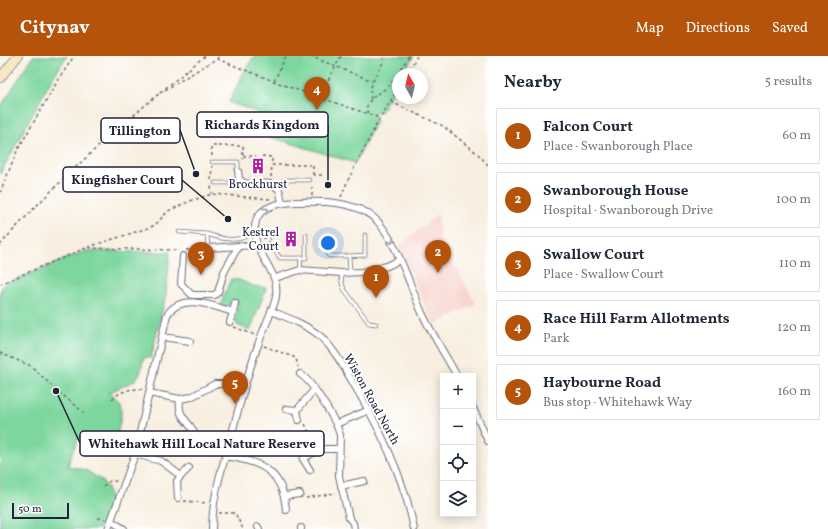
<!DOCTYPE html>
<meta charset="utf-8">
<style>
:root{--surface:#fff;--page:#f2f2f3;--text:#1f2937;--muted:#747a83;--line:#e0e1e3;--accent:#b45309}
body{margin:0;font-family:Vollkorn,serif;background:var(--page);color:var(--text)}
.controls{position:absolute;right:12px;bottom:12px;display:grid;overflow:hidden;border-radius:0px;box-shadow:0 2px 10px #0003}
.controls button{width:36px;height:36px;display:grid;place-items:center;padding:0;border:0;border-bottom:1px solid var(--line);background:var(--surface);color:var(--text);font:20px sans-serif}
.compass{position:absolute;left:392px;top:12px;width:36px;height:36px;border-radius:50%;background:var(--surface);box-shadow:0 2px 10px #0003;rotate:352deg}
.scale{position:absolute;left:12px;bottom:10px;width:57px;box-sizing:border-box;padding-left:4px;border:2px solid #22223b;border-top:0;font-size:11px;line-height:14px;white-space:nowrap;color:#22223b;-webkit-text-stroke:3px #fff;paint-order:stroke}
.you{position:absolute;left:328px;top:187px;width:14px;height:14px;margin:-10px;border:3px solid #fff;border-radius:50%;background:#1a73e8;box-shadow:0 0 0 6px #1a73e833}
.badge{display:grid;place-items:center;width:26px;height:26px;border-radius:50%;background:var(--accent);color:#fff;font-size:13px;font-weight:700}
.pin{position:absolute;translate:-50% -33px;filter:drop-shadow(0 1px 2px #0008)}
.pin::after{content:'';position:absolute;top:21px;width:14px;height:12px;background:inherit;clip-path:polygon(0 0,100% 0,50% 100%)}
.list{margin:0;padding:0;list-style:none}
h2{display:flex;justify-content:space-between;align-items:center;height:52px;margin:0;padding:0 16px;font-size:17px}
h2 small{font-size:13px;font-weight:400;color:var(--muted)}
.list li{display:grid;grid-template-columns:26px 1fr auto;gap:12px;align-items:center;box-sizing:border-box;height:56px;margin:0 8px 8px;padding:0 8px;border:1px solid var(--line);border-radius:0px}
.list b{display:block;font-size:15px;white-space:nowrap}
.list p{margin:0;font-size:13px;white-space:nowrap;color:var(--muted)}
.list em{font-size:13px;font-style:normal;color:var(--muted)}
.icon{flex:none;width:22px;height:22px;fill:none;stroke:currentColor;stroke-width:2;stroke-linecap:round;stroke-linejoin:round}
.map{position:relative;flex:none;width:488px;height:473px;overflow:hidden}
header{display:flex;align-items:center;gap:24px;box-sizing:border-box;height:56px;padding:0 20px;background:var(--accent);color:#fff}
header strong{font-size:19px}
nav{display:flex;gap:22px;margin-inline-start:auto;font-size:14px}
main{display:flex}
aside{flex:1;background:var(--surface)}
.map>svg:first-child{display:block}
.built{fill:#f7d0c9}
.green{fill:#7bd69d;stroke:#4e7c6c}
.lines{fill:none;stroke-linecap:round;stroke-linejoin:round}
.lane-casing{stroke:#6d6a75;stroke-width:4.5}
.street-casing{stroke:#6d6a75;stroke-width:8}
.secondary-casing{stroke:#6d6a75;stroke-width:10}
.path{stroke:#6d6a75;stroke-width:1.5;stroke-dasharray:3 3;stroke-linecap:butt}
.lane{stroke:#fff;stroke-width:3}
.street{stroke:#fff;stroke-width:6}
.secondary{stroke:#f7e8c3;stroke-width:9}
.oneway{stroke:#9c9ca7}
.labels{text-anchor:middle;stroke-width:4;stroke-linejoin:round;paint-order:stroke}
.poi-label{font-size:12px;fill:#22223b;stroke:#fff}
.street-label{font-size:12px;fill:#22223b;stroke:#fff}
.leader{fill:none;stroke:#22223b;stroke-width:1.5}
.callout-dot{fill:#22223b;stroke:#fff;stroke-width:1.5}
.callout{fill:#fff;stroke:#22223b;stroke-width:1.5}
.callout-label{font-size:13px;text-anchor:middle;font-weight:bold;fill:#22223b}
</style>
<header>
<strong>Citynav</strong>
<nav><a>Map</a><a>Directions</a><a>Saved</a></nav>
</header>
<main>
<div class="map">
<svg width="488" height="473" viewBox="0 0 488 473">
<rect width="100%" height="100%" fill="#fff"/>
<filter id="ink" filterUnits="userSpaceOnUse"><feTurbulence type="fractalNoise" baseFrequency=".025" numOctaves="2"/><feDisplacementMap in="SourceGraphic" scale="8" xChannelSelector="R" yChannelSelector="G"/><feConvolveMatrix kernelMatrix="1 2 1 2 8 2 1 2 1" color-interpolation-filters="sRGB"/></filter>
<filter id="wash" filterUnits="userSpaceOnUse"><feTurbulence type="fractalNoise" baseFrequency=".012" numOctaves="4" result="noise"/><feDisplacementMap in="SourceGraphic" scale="16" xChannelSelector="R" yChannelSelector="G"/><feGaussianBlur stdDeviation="0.9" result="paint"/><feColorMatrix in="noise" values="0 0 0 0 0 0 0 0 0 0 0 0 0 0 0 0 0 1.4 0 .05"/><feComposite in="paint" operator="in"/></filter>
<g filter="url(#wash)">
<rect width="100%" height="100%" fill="#f8efe0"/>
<path class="built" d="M438 158 439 181 476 248 436 268 432 266 399 190Z"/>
<g class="green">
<path d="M33 0H67L53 21 0 118V52Z"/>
<path d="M254 0H414L403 18H398V27L381 56 374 57 373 61 376 65 355 107 258 77 259 57 229 46 245 14Z"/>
<path d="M85 195 170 196 166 238 151 302 144 301 140 318 134 325 108 337C112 340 118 343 120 348 122 354 121 363 119 370 117 384 109 398 92 390 88 388 83 384 79 381L72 397 68 410 86 414 102 425 107 432 110 441V447L100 473H0V236L3 229Z"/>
<path d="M231 223 239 224 253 230 266 232 250 275 237 269V266L235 265 238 246 232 245 228 251 221 250 223 242Z"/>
</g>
</g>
<g filter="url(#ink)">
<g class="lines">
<g class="lane-casing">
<g id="lane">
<path d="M212 106H238V115"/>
<path d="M215 127H238L240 124"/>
<path d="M277 132 283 125 286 124H310"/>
<path d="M179 176 207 178 208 192"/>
<path d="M207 178C219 182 233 186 245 181V173"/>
<path d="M327 180 328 199 331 200H349L350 217"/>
<path d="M276 189V196L280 202H301"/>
<path d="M349 200 365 199V179"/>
<path d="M300 214 301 202H306V179"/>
<path d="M341 217 342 227 344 233 369 267 376 268"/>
</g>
</g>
<g class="street-casing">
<g id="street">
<path d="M238 115 239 123C248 135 271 120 279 134 281 138 281 143 282 147"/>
<path d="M208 192 256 189"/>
<path d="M183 200 181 228 192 239H215L218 236 224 216 238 191"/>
<path d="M275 222 300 214 341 217 362 216 387 210 400 204"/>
<path d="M271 255C288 262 305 268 320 280 334 293 344 311 353 327 380 372 404 421 414 473"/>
<path d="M233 256 235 247"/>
<path d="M162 281 190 285"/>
<path d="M300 318C311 324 333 360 338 373L340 379 339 420 349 462 353 467 354 473"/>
<path d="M149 337 180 343 191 341 215 328H225L244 334"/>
<path d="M180 343C178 363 186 361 194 376"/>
<path d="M473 352 488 385"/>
<path d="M286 353 297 354 314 334"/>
<path d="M297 354 299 364"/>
<path d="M336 368 369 354"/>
<path d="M135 398 161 405 181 420 177 425 178 442"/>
<path d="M225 400C261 405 283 415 286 454"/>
<path d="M310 414 303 403 319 393H339"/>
<path d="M181 420 189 412"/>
<path d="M341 430 364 425"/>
<path d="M285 440 300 438"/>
<path d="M111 465 124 473"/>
<path d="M258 471 259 473"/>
<path d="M108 473 135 398 167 259C181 236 213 250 233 256L230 266"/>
<path d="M212 473C212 447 219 421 227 395 237 360 245 324 258 289 263 274 270 260 275 245 284 213 247 197 256 165 261 148 283 147 297 146 322 145 353 145 373 161 395 179 411 233 423 259 433 280 446 300 457 320"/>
<path d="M301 473V472"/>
</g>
</g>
<g class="secondary-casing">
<path id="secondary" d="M0 22 18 0"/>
</g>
<g class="path">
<path d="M310 0 372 25"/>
<path d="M217 3 289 31 380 62"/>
<path d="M398 18 409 0"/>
<path d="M407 18 417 0"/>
<path d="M274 25 286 0"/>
<path d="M160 37 221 0"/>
<path d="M320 40 341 0"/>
<path d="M371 43C368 27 378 18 384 4L382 0"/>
<path d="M391 46 443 70 478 98 488 109"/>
<path d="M368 57 366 52 371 43 389 30 398 18"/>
<path d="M212 100 211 90H243V103"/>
<path d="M243 100H256"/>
<path d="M262 100 272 101V109"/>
<path d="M313 119H325"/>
<path d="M271 121 272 109H313V120"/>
<path d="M211 124 212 110"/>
<path d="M211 130 212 138"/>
<path d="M0 137 17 95 57 26 74 0"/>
<path d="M312 140V128"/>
<path d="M341 141 348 124 380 62 398 33"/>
<path d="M263 182H270L271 186H266L267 194"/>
<path d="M0 189C62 119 133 58 205 0"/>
<path d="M88 191 151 171 156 168 168 155 190 145 212 138 271 143"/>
<path d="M186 194 203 193"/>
<path d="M0 228 86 192 179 194"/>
<path d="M234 271 255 279"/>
<path d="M264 290 296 302 298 311"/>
<path d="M0 297 31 310 52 330 84 357"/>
<path d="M112 343C120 335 132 332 143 333"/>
<path d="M305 368 315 388"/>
<path d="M197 381C201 389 205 394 215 392"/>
<path d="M103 430 110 425H118"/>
<path d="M306 442 336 437"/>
<path d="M184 445 208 447"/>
<path d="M219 457H235L243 473"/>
<path d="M98 462 105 463"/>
</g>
<use href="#lane" class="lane"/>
<use href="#street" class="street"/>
<use href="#secondary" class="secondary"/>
</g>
<defs><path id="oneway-chevron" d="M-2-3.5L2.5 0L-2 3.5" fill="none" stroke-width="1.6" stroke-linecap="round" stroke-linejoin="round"/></defs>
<g class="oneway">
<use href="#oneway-chevron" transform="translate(266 154) rotate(-37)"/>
<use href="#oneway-chevron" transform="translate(391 185) rotate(63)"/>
</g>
</g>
<defs>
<g id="building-bare" transform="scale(1.2)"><path d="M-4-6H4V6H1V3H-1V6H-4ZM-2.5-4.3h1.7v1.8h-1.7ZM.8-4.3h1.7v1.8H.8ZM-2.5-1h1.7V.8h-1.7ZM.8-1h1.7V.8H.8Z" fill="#b5179e" stroke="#fff" stroke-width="2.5" paint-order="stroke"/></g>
</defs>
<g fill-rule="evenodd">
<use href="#building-bare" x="258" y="110"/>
<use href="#building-bare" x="291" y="183"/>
</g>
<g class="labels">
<g class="poi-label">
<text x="258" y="132">Brockhurst</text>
<text x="279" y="180" text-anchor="end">Kestrel<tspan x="279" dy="14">Court</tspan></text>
</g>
<g class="street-label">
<text transform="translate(372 343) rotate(61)" y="4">Wiston Road North</text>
</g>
</g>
<path class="leader" d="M328 129L328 69M196 118L180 74M228 163L182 124M56 335L80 387"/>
<g class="callout-dot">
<circle cx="328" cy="129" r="4"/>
<circle cx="196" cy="118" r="4"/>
<circle cx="228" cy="163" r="4"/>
<circle cx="56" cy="335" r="4"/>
</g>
<g class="callout">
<rect x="197" y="56" width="131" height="25" rx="4"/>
<rect x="101" y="62" width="79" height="25" rx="4"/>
<rect x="63" y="111" width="119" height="25" rx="4"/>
<rect x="80" y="375" width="244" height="25" rx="4"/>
</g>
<g class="callout-label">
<text x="262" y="73">Richards Kingdom</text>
<text x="140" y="79">Tillington</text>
<text x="123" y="128">Kingfisher Court</text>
<text x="202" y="392">Whitehawk Hill Local Nature Reserve</text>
</g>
</svg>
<div class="controls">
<button>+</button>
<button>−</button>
<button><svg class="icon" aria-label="locate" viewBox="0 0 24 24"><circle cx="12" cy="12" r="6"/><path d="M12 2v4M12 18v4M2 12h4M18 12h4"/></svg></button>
<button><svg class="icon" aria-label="layers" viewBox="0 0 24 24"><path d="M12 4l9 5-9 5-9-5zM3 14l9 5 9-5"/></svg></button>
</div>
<svg class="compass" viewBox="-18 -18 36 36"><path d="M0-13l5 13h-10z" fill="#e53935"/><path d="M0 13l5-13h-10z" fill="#747a83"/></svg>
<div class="scale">50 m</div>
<div class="you"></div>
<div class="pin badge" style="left:376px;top:242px">1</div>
<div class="pin badge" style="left:438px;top:217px">2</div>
<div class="pin badge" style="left:201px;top:219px">3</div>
<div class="pin badge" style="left:317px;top:54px">4</div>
<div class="pin badge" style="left:235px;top:348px">5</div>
</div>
<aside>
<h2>Nearby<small>5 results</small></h2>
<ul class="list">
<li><span class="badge">1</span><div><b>Falcon Court</b><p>Place · Swanborough Place</p></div><em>60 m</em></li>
<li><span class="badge">2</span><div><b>Swanborough House</b><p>Hospital · Swanborough Drive</p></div><em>100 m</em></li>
<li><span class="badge">3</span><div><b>Swallow Court</b><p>Place · Swallow Court</p></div><em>110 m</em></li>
<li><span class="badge">4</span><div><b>Race Hill Farm Allotments</b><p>Park</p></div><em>120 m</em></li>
<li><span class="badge">5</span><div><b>Haybourne Road</b><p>Bus stop · Whitehawk Way</p></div><em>160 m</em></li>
</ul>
</aside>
</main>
